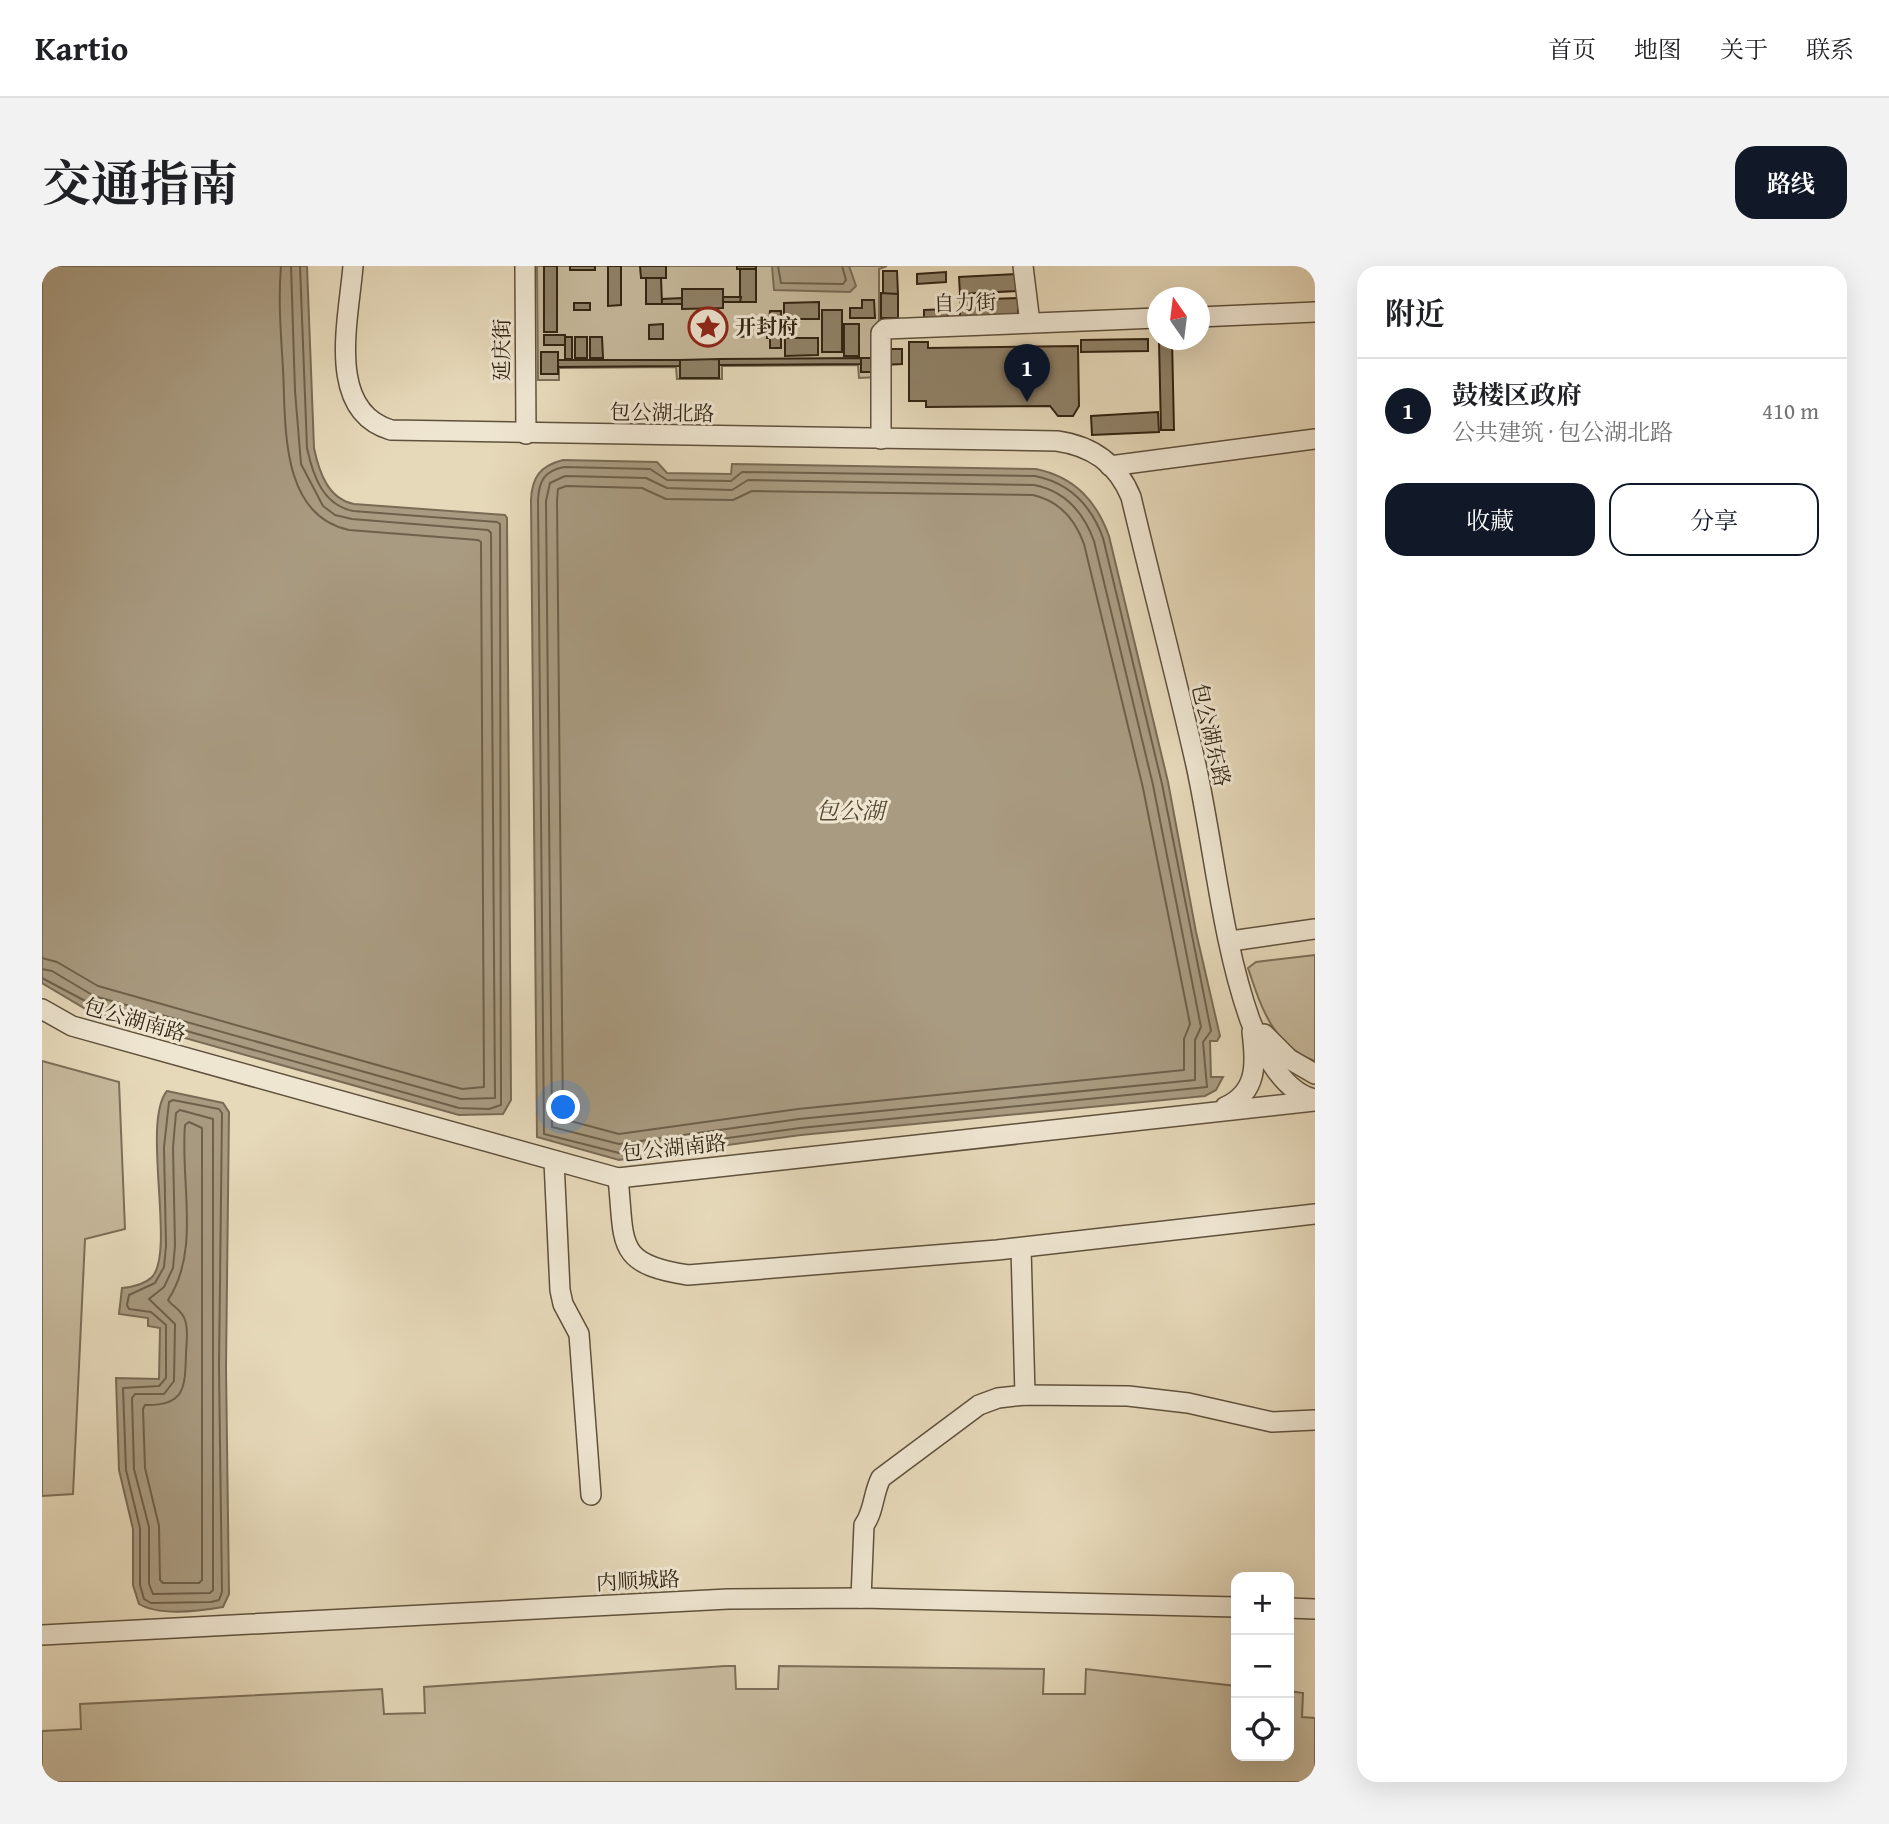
<!DOCTYPE html>
<html lang="zh">
<meta charset="utf-8">
<style>
:root{--surface:#fff;--page:#f2f2f2;--text:#202124;--muted:#757577;--line:#e0e0e0;--accent:#111827}
body{margin:0;font-family:"Gentium Book Plus","Noto Serif SC",serif;background:var(--page);color:var(--text)}
.controls{position:absolute;right:21px;bottom:21px;display:grid;overflow:hidden;border-radius:14px;box-shadow:0 7px 28px #0002}
.controls button{width:63px;height:63px;display:grid;place-items:center;padding:0;border:0;border-bottom:2px solid var(--line);background:var(--surface);color:var(--text);font:35px sans-serif}
.compass{position:absolute;left:1105px;top:21px;width:63px;height:63px;border-radius:50%;background:var(--surface);box-shadow:0 7px 28px #0002;rotate:346deg}
.you{position:absolute;left:522px;top:842px;width:24px;height:24px;margin:-18px;border:5px solid #fff;border-radius:50%;background:#1a73e8;box-shadow:0 0 0 10px #1a73e833}
.badge{display:grid;place-items:center;width:46px;height:46px;border-radius:50%;background:var(--accent);color:#fff;font-size:23px;font-weight:700}
.pin{position:absolute;translate:-50% -58px;filter:drop-shadow(0 2px 4px #0008)}
.pin::after{content:'';position:absolute;top:37px;width:24px;height:21px;background:inherit;clip-path:polygon(0 0,100% 0,50% 100%)}
.list{margin:0;padding:0;list-style:none}
h2{display:flex;justify-content:space-between;align-items:center;height:91px;margin:0;padding:0 28px;font-size:30px}
h2 small{font-size:23px;font-weight:400;color:var(--muted)}
.list li{display:grid;grid-template-columns:46px 1fr auto;gap:21px;align-items:center;box-sizing:border-box;height:105px;padding:0 28px;border-top:2px solid var(--line)}
.list b{display:block;font-size:26px;white-space:nowrap}
.list p{margin:0;font-size:23px;white-space:nowrap;color:var(--muted)}
.list em{font-size:23px;font-style:normal;color:var(--muted)}
.actions{display:flex;gap:14px;padding:21px 28px}
.actions a{flex:1;padding:16px 0;border:2px solid var(--accent);border-radius:21px;text-align:center;font-size:24px;color:var(--accent)}
.actions .main{background:var(--accent);color:#fff}
.icon{flex:none;width:38px;height:38px;fill:none;stroke:currentColor;stroke-width:2;stroke-linecap:round;stroke-linejoin:round}
.map{position:relative;flex:none;width:1273px;height:1516px;overflow:hidden;border-radius:21px}
header{display:flex;align-items:center;gap:42px;box-sizing:border-box;height:98px;padding:0 35px;background:var(--surface);border-bottom:2px solid var(--line)}
header strong{font-size:33px}
nav{display:flex;gap:38px;margin-inline-start:auto;font-size:24px}
.intro{display:flex;align-items:center;justify-content:space-between;box-sizing:border-box;height:168px;padding:0 42px}
h1{margin:0;font-size:49px}
.button{padding:18px 32px;border-radius:21px;background:var(--accent);color:#fff;font-size:24px;font-weight:700}
main{display:flex;gap:42px;padding:0 42px}
aside{flex:1;background:var(--surface);border-radius:21px;box-shadow:0 7px 28px #0002}
.map>svg:first-child{display:block}
.green{fill:#c7ba9d;stroke:#7c6f58;stroke-width:2}
.water{fill:#a99b81;stroke:#796b55;stroke-width:2}
.lines{fill:none;stroke-linecap:round;stroke-linejoin:round}
.shore{stroke:#6e604a;stroke-width:2}
.building{fill:#908269;stroke:#322412;stroke-width:2}
.minor-casing{stroke:#5f513c;stroke-width:22}
.minor{stroke:#efe6d2;stroke-width:19}
.labels{text-anchor:middle;stroke-width:6;stroke-linejoin:round;paint-order:stroke}
.street-label{font-size:21px;fill:#322412;stroke:#efe6d2}
.poi-label{font-size:21px;font-weight:bold;fill:#322412;stroke:#efe6d2;text-anchor:start}
.water-label{font-size:23px;font-style:italic;fill:#564833;stroke:#efe6d2}
</style>
<header>
<strong>Kartio</strong>
<nav><a>首页</a><a>地图</a><a>关于</a><a>联系</a></nav>
</header>
<div class="intro"><h1>交通指南</h1><a class="button">路线</a></div>
<main>
<div class="map">
<svg width="1273" height="1516" viewBox="0 0 1273 1516">
<rect width="100%" height="100%" fill="#e6d9ba"/>
<filter id="stains"><feTurbulence type="fractalNoise" baseFrequency=".00286" numOctaves="4"/><feColorMatrix values="0 0 0 0 .2 0 0 0 0 .09 0 0 0 0 .02 0 0 0 .5 -.17"/></filter>
<radialGradient id="worn" r=".72"><stop offset=".6" stop-color="#630" stop-opacity="0"/><stop offset="1" stop-color="#630" stop-opacity=".3"/></radialGradient>
<g class="green">
<path d="M495 0H845L837 3V111L817 112 816 99 680 100V113H635L634 101 517 102V114H496Z"/>
<path d="M1273 689V795C1231 780 1219 741 1206 702L1214 696Z"/>
<path d="M0 795 77 816 83 963 43 973 31 1228 0 1230Z"/>
<path d="M683 1400H693L694 1423H736L737 1400 1002 1403 1001 1428H1043L1044 1403 1194 1420V1490H1247V1425L1261 1427 1260 1451 1273 1452V1516H0V1465L39 1463 38 1438 340 1423 342 1448 383 1447 382 1421Z"/>
</g>
<g class="water">
<path d="M0 0H265L272 182C277 206 286 233 312 238L463 249 465 252 469 834 461 848 417 849 47 745 0 717Z"/>
<path d="M730 0H807L814 20 808 26 732 24Z"/>
<path d="M521 194 615 196 625 207 689 208 690 198 994 203C1032 211 1054 234 1067 270L1126 516 1154 666 1178 770 1175 775H1168L1169 811H1181L1174 824 1163 830 759 869 577 894 495 871 489 234C490 211 498 200 521 194Z"/>
<path d="M125 825 181 837 187 846 184 1101 187 1328 181 1341C158 1345 117 1350 97 1338L91 1319V1263L77 1204 74 1112 117 1113 118 1062 106 1060V1052L77 1048 80 1022C90 1021 102 1019 110 1011 134 986 99 856 125 825Z"/>
</g>
<g class="lines">
<g class="shore">
<path d="M736 0 739 17 801 18 804 14 800 0"/>
<path d="M522 201 608 203 625 214 689 215 700 206 993 210C1028 217 1049 239 1061 272L1120 518 1169 765 1161 776 1165 821 758 862 577 887 502 868 496 234C497 215 502 205 522 201Z"/>
<path d="M523 210 604 212 625 222 690 224 706 214 992 219C1023 225 1041 245 1052 275L1111 519 1159 761 1153 774V814L757 853 577 878 510 861 504 235 508 217Z"/>
<path d="M524 220 600 222 624 233 691 234 710 225 991 229C1018 235 1033 253 1042 278L1101 522 1148 758 1142 773V804L756 843 577 868 521 853 515 235 516 223Z"/>
<path d="M0 692 15 696 56 720 420 823 442 821 439 276 436 274 307 264C237 249 244 157 241 103 239 69 236 34 239 0"/>
<path d="M0 703 10 705 52 730 419 833 453 832 449 267 446 264 310 253 293 249 281 240 259 198 253 125 249 0"/>
<path d="M0 712 49 738 417 842 447 843 459 839 458 258 455 256 311 245C281 239 271 210 265 182L258 0"/>
<path d="M131 834 177 843 180 847 177 1101 180 1326 177 1334 169 1336 109 1337 102 1333 98 1319V1262L84 1204 81 1122 117 1120 124 1112V1059L109 1046 87 1043 85 1039 87 1029 113 1017 122 1001 124 980 122 881 127 836Z"/>
<path d="M138 844 171 853V1324L168 1327 111 1328 107 1318V1261L92 1203 90 1132 93 1128H122L132 1115 133 1058 107 1033 122 1021 131 1002 133 980 131 881 134 847Z"/>
<path d="M147 856 160 862V1314L157 1317H121L118 1314 117 1260 103 1202 101 1143 103 1139C143 1140 143 1122 144 1088 144 1078 147 1065 143 1054 140 1044 131 1041 126 1034 159 984 138 916 143 859Z"/>
</g>
</g>
<g class="building">
<rect x="502" y="0" width="13" height="66"/>
<rect x="528" y="0" width="25" height="4"/>
<path d="M566 0H579V39L566 40Z"/>
<path d="M598 0H624V12H599Z"/>
<rect x="695" y="0" width="19" height="3"/>
<rect x="698" y="3" width="16" height="33"/>
<path d="M841 5H855L856 28H841Z"/>
<path d="M904 6V16L875 18V8Z"/>
<path d="M974 8 975 25 918 28 917 11Z"/>
<path d="M604 12H619L620 38H604Z"/>
<path d="M640 23H681V42L640 43Z"/>
<path d="M839 27 856 28V52H839Z"/>
<path d="M681 31H699L698 36H681Z"/>
<path d="M640 32V38H620V33Z"/>
<path d="M976 32V51L918 53V34Z"/>
<path d="M820 34H832L833 52H808V42H820Z"/>
<path d="M777 36V53H742V37Z"/>
<rect x="532" y="37" width="16" height="7"/>
<path d="M905 43 906 51 882 52V44Z"/>
<rect x="780" y="44" width="20" height="42"/>
<path d="M728 45H739V82H728V72H725Z"/>
<path d="M621 58V73H607V59Z"/>
<path d="M697 58H710V70L697 71Z"/>
<rect x="802" y="58" width="15" height="32"/>
<rect x="502" y="69" width="21" height="10"/>
<rect x="523" y="71" width="7" height="22"/>
<rect x="533" y="71" width="12" height="21"/>
<path d="M548 71H560L561 92H548Z"/>
<path d="M743 72H776V89L743 90Z"/>
<path d="M1106 73V85L1039 86V74Z"/>
<path d="M1117 74H1130L1132 164H1119Z"/>
<path d="M867 76H886V82L1036 80 1037 140 1031 150H1016L1008 140 884 141V135H867Z"/>
<path d="M840 83H860V98L841 99Z"/>
<rect x="499" y="86" width="17" height="22"/>
<path d="M819 92V98L677 99V93Z"/>
<rect x="819" y="92" width="15" height="14"/>
<path d="M677 93V112H638V94Z"/>
<path d="M516 94H638V100L516 101Z"/>
<path d="M1116 146 1117 166 1050 169 1049 150Z"/>
</g>
<g class="lines">
<g class="minor-casing">
<g id="minor">
<path d="M311 0C307 52 283 145 349 164L1015 175C1050 180 1075 197 1089 231 1110 320 1134 410 1154 499 1172 582 1180 675 1208 754 1219 782 1241 827 1273 833"/>
<path d="M483 0 484 168"/>
<path d="M981 0 988 57"/>
<path d="M1157 51 1273 46"/>
<path d="M839 173V67L843 63 1115 52"/>
<path d="M1068 200 1273 173"/>
<path d="M1189 675 1273 663"/>
<path d="M0 743 30 760 576 912 1273 835"/>
<path d="M1222 768 1247 793 1273 808"/>
<path d="M1183 841C1216 826 1214 797 1210 766"/>
<path d="M512 895 518 1024 521 1038 537 1068 549 1229"/>
<path d="M576 912C583 977 572 998 646 1009L955 984 1273 948"/>
<path d="M979 982 983 1129"/>
<path d="M819 1332 822 1259C832 1246 831 1227 839 1212L937 1139 956 1132 983 1129 1086 1130 1146 1137 1230 1156 1273 1154"/>
<path d="M1247 1342 1273 1343"/>
<path d="M0 1369 686 1333 819 1332 1194 1341"/>
</g>
</g>
<use href="#minor" class="minor"/>
</g>
<defs>
<g id="sight-ring" transform="scale(2.0125)"><circle r="9.5" fill="#efe6d2" stroke="#8f2418" stroke-width="1.5"/><path d="M0-6L1.8-2.2L6-1.7L2.9 1.2L3.7 5.4L0 3.3L-3.7 5.4L-2.9 1.2L-6-1.7L-1.8-2.2Z" fill="#8f2418"/></g>
</defs>
<g fill-rule="evenodd">
<use href="#sight-ring" x="666" y="61"/>
</g>
<g class="labels">
<g class="street-label">
<text transform="translate(923 37) rotate(-2)" y="7">自力街</text>
<text transform="translate(460 84) rotate(-90)" y="7">延庆街</text>
<text transform="translate(620 147) rotate(1)" y="7">包公湖北路</text>
<text transform="translate(1169 469) rotate(77)" y="7">包公湖东路</text>
<text transform="translate(93 754) rotate(16)" y="7">包公湖南路</text>
<text transform="translate(632 882) rotate(-6)" y="7">包公湖南路</text>
<text transform="translate(596 1315) rotate(-3)" y="7">内顺城路</text>
</g>
<g class="poi-label">
<text x="693" y="68">开封府</text>
</g>
<g class="water-label">
<text x="808" y="553">包公湖</text>
</g>
</g>
<rect width="100%" height="100%" filter="url(#stains)"/>
<rect width="100%" height="100%" fill="url(#worn)"/>
</svg>
<div class="controls">
<button>+</button>
<button>−</button>
<button><svg class="icon" aria-label="locate" viewBox="0 0 24 24"><circle cx="12" cy="12" r="6"/><path d="M12 2v4M12 18v4M2 12h4M18 12h4"/></svg></button>
</div>
<svg class="compass" viewBox="-18 -18 36 36"><path d="M0-13l5 13h-10z" fill="#e53935"/><path d="M0 13l5-13h-10z" fill="#757577"/></svg>
<div class="you"></div>
<div class="pin badge" style="left:985px;top:136px">1</div>
</div>
<aside>
<h2>附近<small></small></h2>
<ul class="list">
<li><span class="badge">1</span><div><b>鼓楼区政府</b><p>公共建筑 · 包公湖北路</p></div><em>410 m</em></li>
</ul>
<div class="actions"><a class="main">收藏</a><a>分享</a></div>
</aside>
</main>
